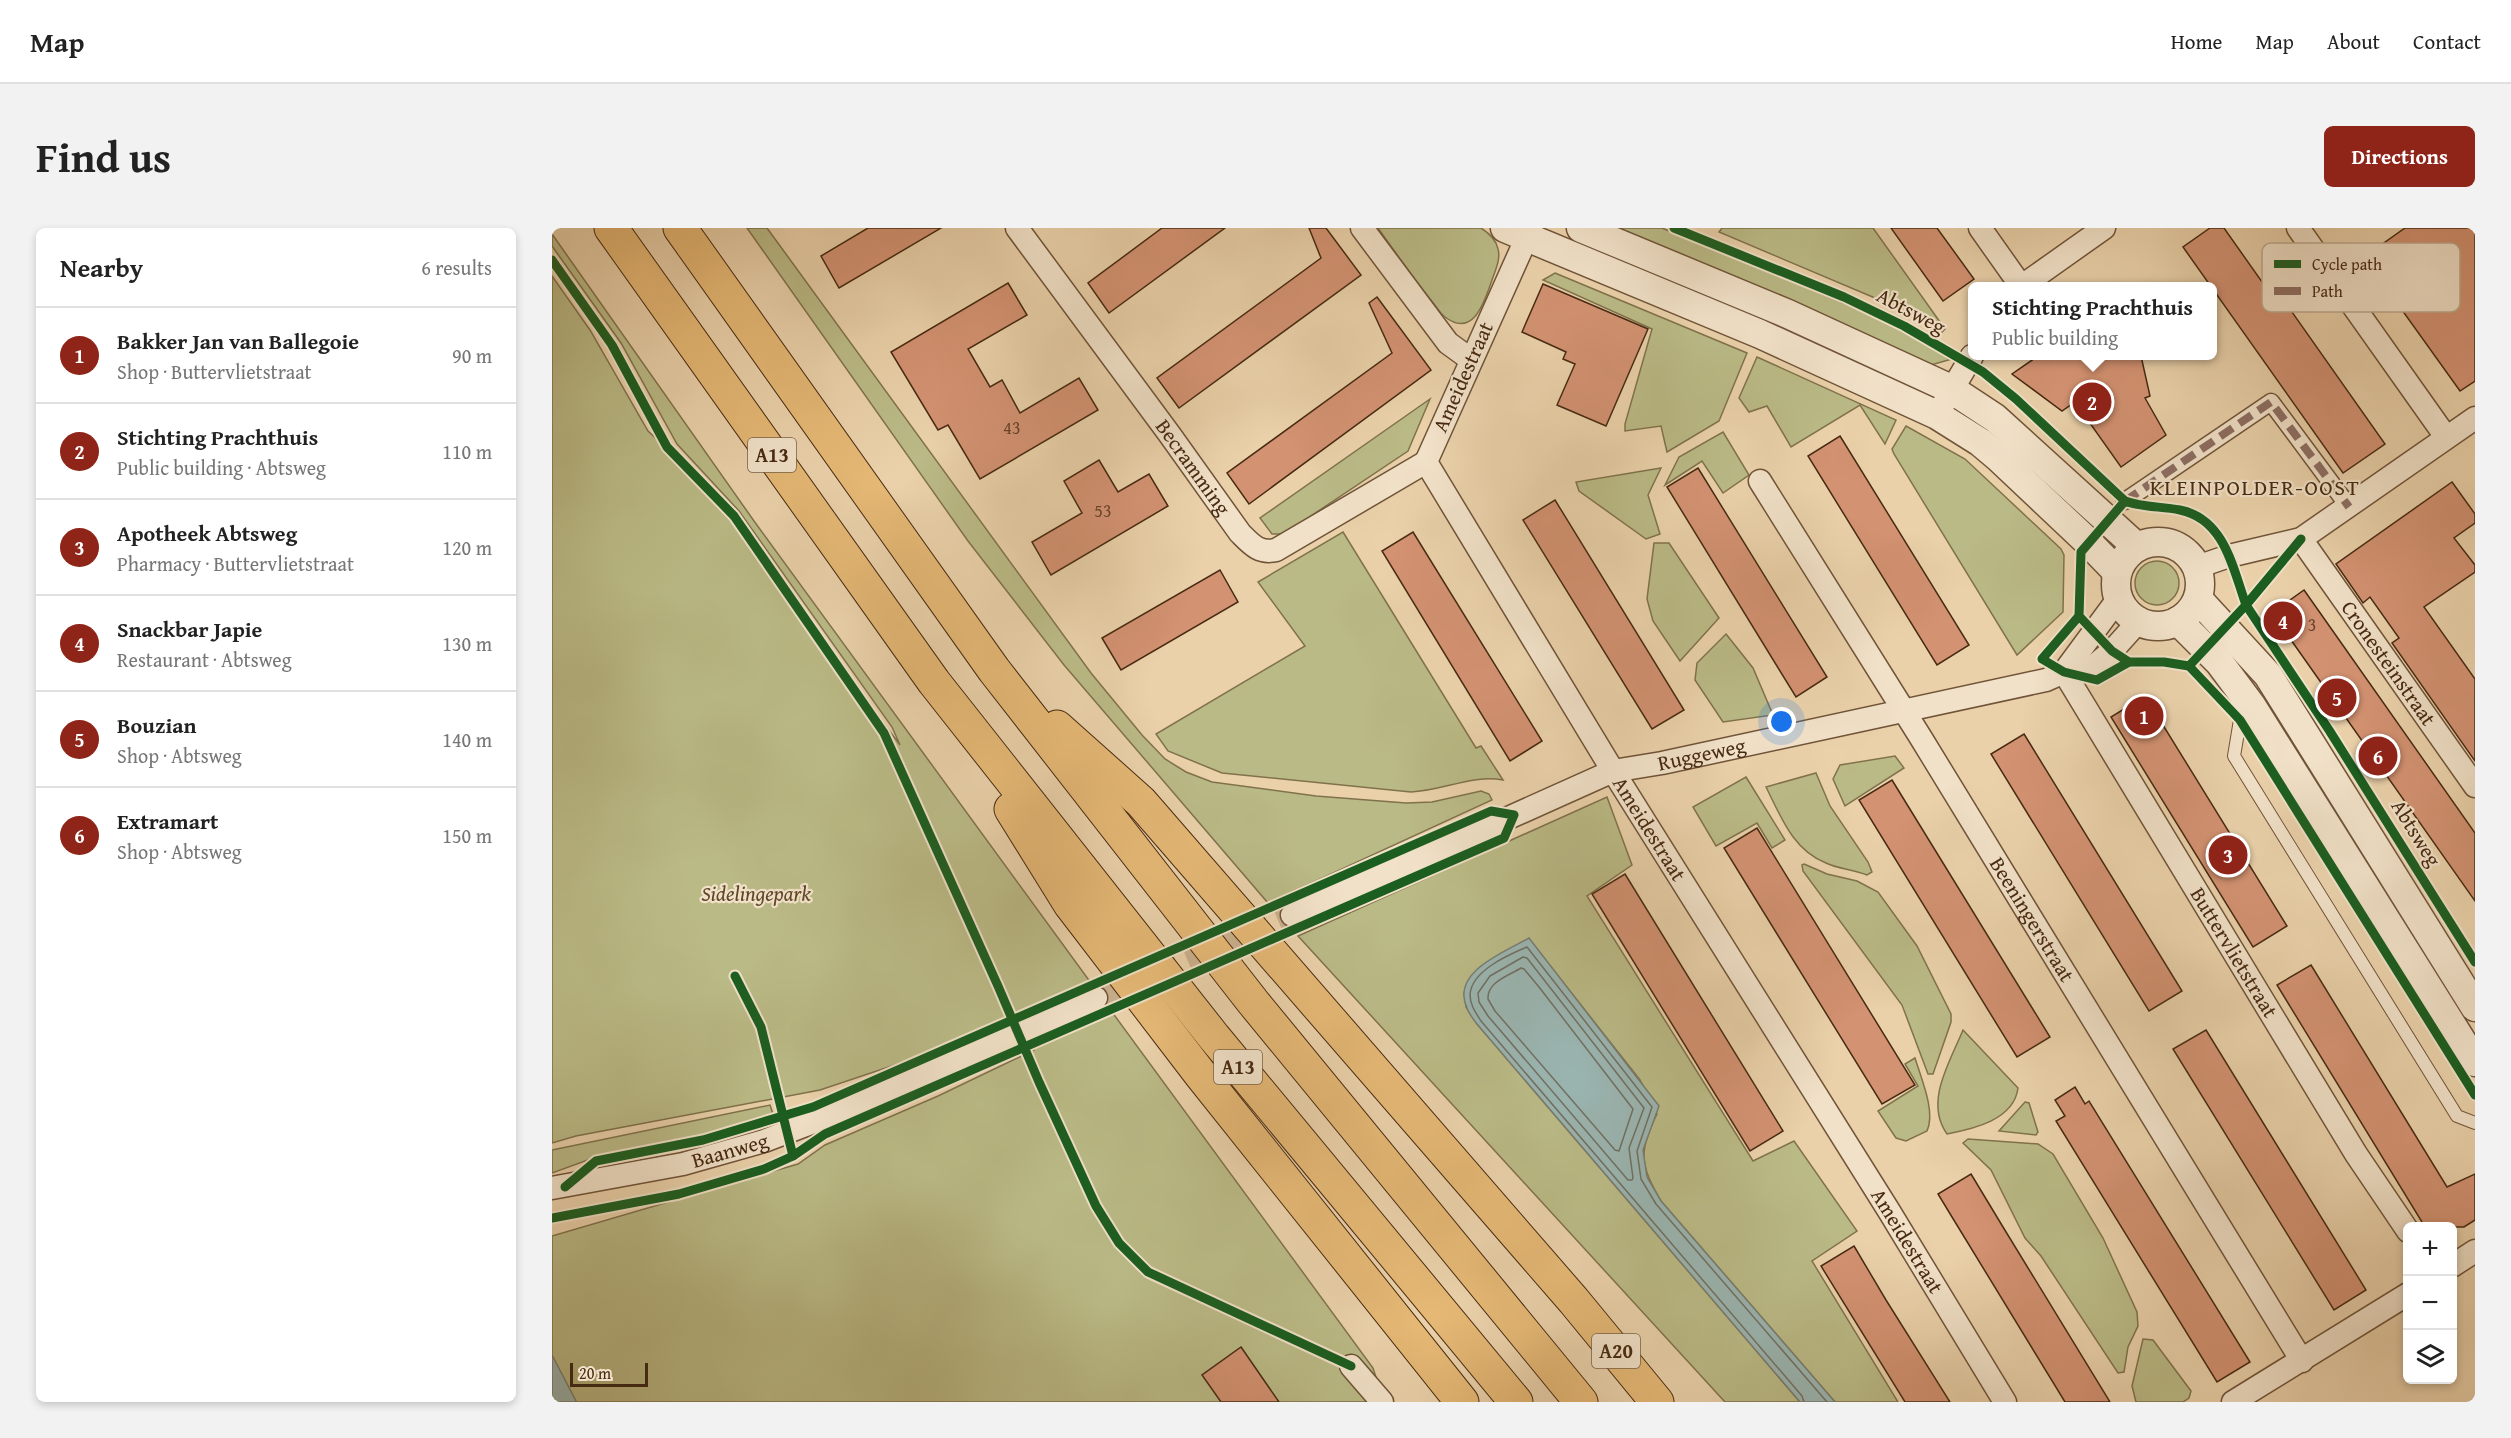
<!DOCTYPE html>
<meta charset="utf-8">
<style>
:root{--surface:#fff;--page:#f2f2f2;--text:#222;--muted:#767676;--line:#e0e0e0;--accent:#8f2418}
body{margin:0;font-family:"Gentium Book Plus",serif;background:var(--page);color:var(--text)}
.controls{position:absolute;right:18px;bottom:18px;display:grid;overflow:hidden;border-radius:9px;box-shadow:0 3px 9px #0003}
.controls button{width:54px;height:54px;display:grid;place-items:center;padding:0;border:0;border-bottom:2px solid var(--line);background:var(--surface);color:var(--text);font:30px sans-serif}
.scale{position:absolute;left:18px;bottom:15px;width:78px;box-sizing:border-box;padding-left:6px;border:3px solid #472a12;border-top:0;font-size:16px;line-height:21px;white-space:nowrap;color:#472a12;-webkit-text-stroke:4px #f1e1c8;paint-order:stroke}
.you{position:absolute;left:1230px;top:494px;width:21px;height:21px;margin:-15px;border:4px solid #fff;border-radius:50%;background:#1a73e8;box-shadow:0 0 0 9px #1a73e833}
.badge{display:grid;place-items:center;width:39px;height:39px;border-radius:50%;background:var(--accent);color:#fff;font-size:20px;font-weight:700}
.pin{position:absolute;translate:-50% -50%;border:3px solid #fff;box-shadow:0 2px 6px #0006}
.popup{position:absolute;left:1416px;top:54px;width:249px;height:78px;box-sizing:border-box;display:grid;place-content:center;border-radius:9px;background:var(--surface);filter:drop-shadow(0 2px 4px #0005);font-size:20px;white-space:nowrap;color:var(--muted)}
.popup b{font-size:22px;color:var(--text)}
.popup::after{content:'';position:absolute;left:50%;top:100%;margin-left:-12px;border:12px solid transparent;border-top-color:var(--surface)}
.list{margin:0;padding:0;list-style:none}
h2{display:flex;justify-content:space-between;align-items:center;height:78px;margin:0;padding:0 24px;font-size:26px}
h2 small{font-size:20px;font-weight:400;color:var(--muted)}
.list li{display:grid;grid-template-columns:39px 1fr auto;gap:18px;align-items:center;box-sizing:border-box;height:96px;padding:0 24px;border-top:2px solid var(--line)}
.list b{display:block;font-size:22px;white-space:nowrap}
.list p{margin:0;font-size:20px;white-space:nowrap;color:var(--muted)}
.list em{font-size:20px;font-style:normal;color:var(--muted)}
.icon{flex:none;width:33px;height:33px;fill:none;stroke:currentColor;stroke-width:2;stroke-linecap:round;stroke-linejoin:round}
.map{position:relative;flex:none;width:1923px;height:1174px;overflow:hidden;border-radius:9px}
header{display:flex;align-items:center;gap:36px;box-sizing:border-box;height:84px;padding:0 30px;background:var(--surface);border-bottom:2px solid var(--line)}
header strong{font-size:28px}
nav{display:flex;gap:33px;margin-inline-start:auto;font-size:21px}
.intro{display:flex;align-items:center;justify-content:space-between;box-sizing:border-box;height:144px;padding:0 36px}
h1{margin:0;font-size:42px}
.button{padding:15px 27px;border-radius:9px;background:var(--accent);color:#fff;font-size:21px;font-weight:700}
main{display:flex;gap:36px;padding:0 36px}
aside{flex:1;background:var(--surface);border-radius:9px;box-shadow:0 3px 9px #0003}
.map>svg:first-child{display:block}
.green{fill:#baba86;stroke:#80724c;stroke-width:1.5}
.water{fill:#9ab5b1;stroke:#797d71;stroke-width:1.5}
.lines{fill:none;stroke-linecap:round;stroke-linejoin:round}
.shore{stroke:#707062;stroke-width:1.5}
.building{fill:#d39272;stroke:#472a12;stroke-width:1.5}
.minor-tunnel{stroke:#c9b08c;stroke-width:22;stroke-dasharray:22 11;stroke-linecap:butt}
.service-casing{stroke:#705438;stroke-width:14}
.pedestrian-casing{stroke:#705438;stroke-width:19}
.minor-casing{stroke:#705438;stroke-width:25}
.tertiary-casing{stroke:#705438;stroke-width:31}
.motorway-casing{stroke:#472a12;stroke-width:35}
.service{stroke:#f1e1c8;stroke-width:12}
.pedestrian{stroke:#f1e1c8;stroke-width:16}
.minor{stroke:#f1e1c8;stroke-width:22}
.tertiary{stroke:#f1e1c8;stroke-width:28}
.motorway{stroke:#e5b875;stroke-width:33}
.quiet{stroke:#8d6e63;stroke-width:8;stroke-dasharray:15 8;stroke-linecap:butt}
.cycleway-casing{stroke:#f1e1c8;stroke-width:13}
.cycleway{stroke:#1b5e20;stroke-width:9}
.labels{text-anchor:middle;stroke-width:4.5;stroke-linejoin:round;paint-order:stroke}
.number-label{font-size:18px;fill:#6a442a}
.shield{fill:#f1e1c8;stroke:#7a6149;stroke-width:1.5}
.shield-label{font-size:20px;font-weight:bold;fill:#472a12}
.street-label{font-size:21px;fill:#472a12;stroke:#f1e1c8}
.park-label{font-size:21px;font-style:italic;fill:#5e4729;stroke:#f1e1c8}
.neighbourhood-label{font-size:22px;letter-spacing:1.5px;fill:#472a12;stroke:#f1e1c8}
.key{fill:#f1e1c8;stroke:#beaa91;stroke-width:1.5}
.key-label{font-size:16px;fill:#472a12}
</style>
<header>
<strong>Map</strong>
<nav><a>Home</a><a>Map</a><a>About</a><a>Contact</a></nav>
</header>
<div class="intro"><h1>Find us</h1><a class="button">Directions</a></div>
<main>
<aside>
<h2>Nearby<small>6 results</small></h2>
<ul class="list">
<li><span class="badge">1</span><div><b>Bakker Jan van Ballegoie</b><p>Shop · Buttervlietstraat</p></div><em>90 m</em></li>
<li><span class="badge">2</span><div><b>Stichting Prachthuis</b><p>Public building · Abtsweg</p></div><em>110 m</em></li>
<li><span class="badge">3</span><div><b>Apotheek Abtsweg</b><p>Pharmacy · Buttervlietstraat</p></div><em>120 m</em></li>
<li><span class="badge">4</span><div><b>Snackbar Japie</b><p>Restaurant · Abtsweg</p></div><em>130 m</em></li>
<li><span class="badge">5</span><div><b>Bouzian</b><p>Shop · Abtsweg</p></div><em>140 m</em></li>
<li><span class="badge">6</span><div><b>Extramart</b><p>Shop · Abtsweg</p></div><em>150 m</em></li>
</ul>
</aside>
<div class="map">
<svg width="1923" height="1174" viewBox="0 0 1923 1174">
<rect width="100%" height="100%" fill="#ead1aa"/>
<filter id="stains"><feTurbulence type="fractalNoise" baseFrequency=".00333" numOctaves="4"/><feColorMatrix values="0 0 0 0 .2 0 0 0 0 .09 0 0 0 0 .02 0 0 0 .5 -.17"/></filter>
<radialGradient id="worn" r=".72"><stop offset=".6" stop-color="#630" stop-opacity="0"/><stop offset="1" stop-color="#630" stop-opacity=".3"/></radialGradient>
<g class="green">
<path d="M195 0H215L539 445 590 507 613 531 634 544 660 554 764 568 854 575 880 574 929 563 937 566 940 572 716 675 512 437 416 313Z"/>
<path d="M826 0H929C937 5 944 11 946 21 949 31 943 43 940 52 933 72 922 111 893 89 887 85 883 76 878 71 860 48 843 24 826 0Z"/>
<path d="M1053 0H1110L1299 78 1351 103 1400 131 1379 137Z"/>
<path d="M1170 0H1321L1393 101 1390 104 1323 70 1167 4Z"/>
<path d="M0 6 202 293 539 755 532 759 553 786 560 784 821 1140 832 1174H0V1008L246 936 273 917 386 868 482 822 481 819 531 796 516 779 268 862 24 908 0 915V48L38 102 96 203 159 262 348 517 340 499 187 283 125 216 69 115 0 18Z"/>
<path d="M1003 45 1195 125 1167 193 1115 224 1109 198 1073 203V196L1100 101 991 52Z"/>
<path d="M1205 129 1344 192 1333 216 1308 177 1239 219 1215 178 1197 184 1187 170Z"/>
<path d="M878 171 856 223 732 306H720L708 290Z"/>
<path d="M1354 198 1413 231 1509 321 1512 327 1511 384 1465 427 1342 226 1340 221Z"/>
<path d="M1171 204 1197 247 1171 265 1150 233 1113 257 1127 229Z"/>
<path d="M1109 240 1096 267 1108 306 1094 311 1027 263 1024 254Z"/>
<path d="M791 304 924 520 929 518 951 552C921 546 890 563 859 564L670 545 616 523 604 506 753 418 706 354Z"/>
<path d="M1102 315H1117L1167 390 1128 433 1101 393 1095 371Z"/>
<circle cx="1605" cy="355" r="22"/>
<path d="M1174 406 1201 440 1221 487 1171 494 1143 452 1145 435Z"/>
<path d="M1730 488 1830 650 1823 655 1724 492Z"/>
<path d="M1343 528 1352 540 1293 578 1281 551 1288 537Z"/>
<path d="M1264 545 1278 578 1316 634 1320 644 1315 647C1301 641 1286 641 1274 635 1241 622 1229 589 1214 559Z"/>
<path d="M1194 549 1233 612 1220 620 1205 595 1164 618 1141 579Z"/>
<path d="M1055 569 1080 637 1035 668 1201 933 1242 913 1305 1003 1260 1033 1346 1174H1283L1109 973C1088 937 1086 924 1105 886L1088 852 977 711 912 764 914 779 925 796 1248 1174H1173L746 708Z"/>
<path d="M1252 636 1275 646 1305 653 1326 664 1365 718 1399 786V794L1381 846H1376L1350 777 1251 643 1250 637Z"/>
<path d="M1411 802 1466 860C1462 892 1421 901 1395 906 1372 874 1398 834 1411 802Z"/>
<path d="M1363 830C1369 850 1384 884 1375 903L1354 913 1344 910 1326 883 1366 858 1353 836Z"/>
<path d="M1473 874 1477 875 1486 904 1484 907 1447 903Z"/>
<path d="M218 877 221 886 138 911 44 929 0 945V922Z"/>
<path d="M1416 911 1486 916 1501 926 1551 1010 1585 1084 1586 1098 1576 1119 1572 1144 1566 1145 1489 1028 1473 1010 1439 942 1411 915Z"/>
<path d="M1591 1111 1601 1112 1639 1163 1637 1170 1631 1174H1584L1580 1158Z"/>
</g>
<g class="water">
<path d="M977 710 1107 878 1091 922 1095 949 1109 973 1283 1174H1248L925 796C921 791 917 786 915 780 898 744 953 724 977 710Z"/>
<path d="M0 1127 24 1173V1174H0Z"/>
</g>
<g class="lines">
<g class="shore">
<path d="M971 729 975 730 1092 880 1077 920 1081 950 1080 952H1076L936 788 927 774 926 765 938 748Z"/>
<path d="M969 740 972 741 987 759 1081 881 1067 923 1063 922 943 783 936 771C935 754 956 748 969 740Z"/>
<path d="M1252 1174 1250 1168 929 793C924 785 918 777 918 767 919 743 956 727 975 719L1100 879 1085 923 1089 951 1104 976 1275 1174"/>
</g>
</g>
<g class="building">
<path d="M316 0H389L287 60 269 28Z"/>
<path d="M610 0H673L557 85 536 55Z"/>
<path d="M757 0H774L809 47 627 180 605 150 769 30Z"/>
<path d="M1339 0H1385L1422 51 1391 73Z"/>
<path d="M1658 0H1672L1722 71 1728 67 1833 216 1791 245 1631 19Z"/>
<path d="M1853 0H1923V153L1908 163 1812 29Z"/>
<path d="M456 55 475 87 416 121 438 159 450 152 468 185 527 150 546 182 428 251 396 197 386 202 339 124Z"/>
<path d="M991 56 1096 101 1054 198 1005 177 1023 136 1011 131 1014 124 970 104Z"/>
<path d="M825 69 879 142 697 276 675 245 840 125 817 75Z"/>
<path d="M1486 128H1589L1598 168 1593 170 1614 207 1569 239 1523 174 1510 183 1460 146Z"/>
<path d="M1288 208 1417 417 1385 437 1256 228Z"/>
<path d="M547 232 566 264 597 246 616 278 499 347 480 314 530 285 512 253Z"/>
<path d="M1146 240 1275 449 1244 469 1115 259Z"/>
<path d="M1900 254 1923 286V295L1902 310 1923 337V344L1872 379 1923 451V533L1840 415 1847 410 1818 369 1811 375 1784 336Z"/>
<path d="M1003 272 1132 482 1100 501 971 292Z"/>
<path d="M861 304 990 513 958 533 830 323Z"/>
<path d="M668 342 686 374 569 442 550 410Z"/>
<path d="M1752 362 1923 605V673L1720 385Z"/>
<path d="M1593 468 1735 698 1701 719 1559 489Z"/>
<path d="M1472 506 1630 763 1597 783 1439 526Z"/>
<path d="M1340 552 1498 809 1465 829 1307 572Z"/>
<path d="M1205 600 1363 857 1330 876 1172 620Z"/>
<path d="M1073 646 1231 903 1198 923 1040 666Z"/>
<path d="M1759 737 1895 959 1923 946V992L1912 999H1873L1725 757Z"/>
<path d="M1654 802 1814 1062 1782 1082 1621 821Z"/>
<path d="M1523 859 1533 876 1537 873 1698 1134 1665 1154 1504 893 1513 888 1503 872Z"/>
<path d="M1419 946 1451 999 1558 1174H1513L1400 989 1386 966Z"/>
<path d="M1302 1018 1334 1072 1398 1174H1353L1269 1038Z"/>
<path d="M689 1119 727 1174H669L650 1147Z"/>
</g>
<g class="lines">
<path class="minor-tunnel" d="M544 770 740 687"/>
<g class="service-casing">
<path id="service" d="M1698 478 1688 492 1682 528 1905 888 1923 895"/>
</g>
<g class="pedestrian-casing">
<path id="pedestrian" d="M1573 273 1719 174 1797 279"/>
</g>
<g class="minor-casing">
<g id="minor">
<path id="s1" d="M465 0 618 207 688 305C699 316 707 326 724 322L874 234"/>
<path d="M810 0 896 115 918 131"/>
<path id="s2" d="M979 0 874 234 1061 543 1337 983 1453 1174"/>
<path d="M1428 0 1469 58"/>
<path d="M1746 0 1894 209"/>
<path d="M1470 58 1552 0"/>
<path d="M1392 175 1420 128"/>
<path id="s3" d="M1208 253 1369 510 1750 1133"/>
<path id="s4" d="M1749 311 1923 558"/>
<path d="M1645 339 1677 328 1749 311 1923 190"/>
<path id="s5" d="M1512 444 1804 926 1856 1003"/>
<path d="M1512 444 1566 371"/>
<path id="s6" d="M740 687 1061 543 1110 535 1494 452 1512 444 1542 438 1560 423 1586 394"/>
<path id="s7" d="M0 960 131 936 212 913 285 885 544 770"/>
<path d="M1900 1038 1923 1023"/>
<path d="M799 1138 830 1174"/>
<path d="M1681 1174 1856 1066"/>
</g>
</g>
<g class="tertiary-casing">
<g id="tertiary">
<path d="M953 0 1208 106 1385 187 1428 214 1447 230 1537 315 1565 344"/>
<path d="M1029 0 1236 86 1399 161 1443 190 1585 319"/>
<circle cx="1606" cy="356" r="42"/>
<path d="M1646 371 1716 447 1923 779"/>
<path d="M1626 393 1667 434 1699 477 1923 834"/>
</g>
</g>
<g class="motorway-casing">
<g id="motorway">
<path d="M59 0 382 454 662 809 964 1174"/>
<path d="M128 0 442 442 701 774 1029 1174"/>
<path d="M505 499 589 574 1022 1073 1105 1174"/>
<path d="M459 581 518 676 649 847 910 1174"/>
</g>
</g>
<use href="#service" class="service"/>
<use href="#pedestrian" class="pedestrian"/>
<use href="#minor" class="minor"/>
<use href="#tertiary" class="tertiary"/>
<use href="#motorway" class="motorway"/>
<path class="quiet" d="M1573 273 1719 174 1797 279"/>
<g class="cycleway-casing">
<g id="cycleway">
<path d="M1122 0 1292 69 1352 98 1431 144 1464 171 1573 273"/>
<path d="M0 32 60 117 115 219 182 288 332 505 446 758 487 854 544 978 567 1015 596 1044 799 1138"/>
<path d="M1573 273C1592 280 1609 278 1628 282 1673 291 1681 341 1694 377L1637 438 1612 434H1577L1560 423 1527 388 1529 324Z"/>
<path d="M1749 311 1694 377 1777 502 1923 734"/>
<path d="M1527 388 1490 431 1512 444 1545 452 1577 434"/>
<path d="M1637 438 1688 492 1923 867"/>
<path d="M183 748 209 799 241 928"/>
<path d="M0 990 127 966 212 941 241 928 273 906 952 610 962 587 939 583 261 879 151 912 44 933 13 959"/>
</g>
</g>
<use href="#cycleway" class="cycleway"/>
</g>
<g class="labels">
<g class="number-label">
<text x="460" y="206">43</text>
<text x="551" y="289">53</text>
<text x="1760" y="403">3</text>
</g>
<g class="shield">
<rect x="196" y="210" width="48" height="34" rx="4.5"/>
<rect x="662" y="822" width="48" height="34" rx="4.5"/>
<rect x="1040" y="1106" width="48" height="34" rx="4.5"/>
</g>
<g class="shield-label">
<text x="220" y="234">A13</text>
<text x="686" y="846">A13</text>
<text x="1064" y="1130">A20</text>
</g>
<g class="street-label">
<text transform="translate(1359 83) rotate(28)" y="7">Abtsweg</text>
<text transform="translate(911 149) rotate(-66)" y="7">Ameidestraat</text>
<text dy="7" stroke="none"><textPath href="#s1" startOffset="297">Becramming</textPath></text>
<text dy="7" stroke="none"><textPath href="#s4" startOffset="152">Cronesteinstraat</textPath></text>
<text dy="7" stroke="none"><textPath href="#s6" startOffset="442">Ruggeweg</textPath></text>
<text dy="7" stroke="none"><textPath href="#s2" startOffset="686">Ameidestraat</textPath></text>
<text transform="translate(1864 605) rotate(58)" y="7">Abtsweg</text>
<text dy="7" stroke="none"><textPath href="#s3" startOffset="516">Beeningerstraat</textPath></text>
<text dy="7" stroke="none"><textPath href="#s5" startOffset="328">Buttervlietstraat</textPath></text>
<text dy="7" stroke="none"><textPath href="#s7" startOffset="182">Baanweg</textPath></text>
<text dy="7" stroke="none"><textPath href="#s2" startOffset="1172">Ameidestraat</textPath></text>
</g>
<g class="park-label">
<text x="204" y="673">Sidelingepark</text>
</g>
<g class="neighbourhood-label">
<text x="1703" y="267">KLEINPOLDER-OOST</text>
</g>
</g>
<rect x="1710" y="15" width="198" height="69" rx="9" class="key"/>
<rect x="1722" y="32" width="27" height="8" fill="#1b5e20"/>
<rect x="1722" y="59" width="27" height="8" fill="#8d6e63"/>
<g class="key-label">
<text x="1760" y="42">Cycle path</text>
<text x="1760" y="69">Path</text>
</g>
<rect width="100%" height="100%" filter="url(#stains)"/>
<rect width="100%" height="100%" fill="url(#worn)"/>
</svg>
<div class="controls">
<button>+</button>
<button>−</button>
<button><svg class="icon" aria-label="layers" viewBox="0 0 24 24"><path d="M12 4l9 5-9 5-9-5zM3 14l9 5 9-5"/></svg></button>
</div>
<div class="scale">20 m</div>
<div class="you"></div>
<div class="pin badge" style="left:1592px;top:488px">1</div>
<div class="pin badge" style="left:1540px;top:174px">2</div>
<div class="popup"><b>Stichting Prachthuis</b>Public building</div>
<div class="pin badge" style="left:1676px;top:627px">3</div>
<div class="pin badge" style="left:1731px;top:393px">4</div>
<div class="pin badge" style="left:1785px;top:470px">5</div>
<div class="pin badge" style="left:1826px;top:528px">6</div>
</div>
</main>
